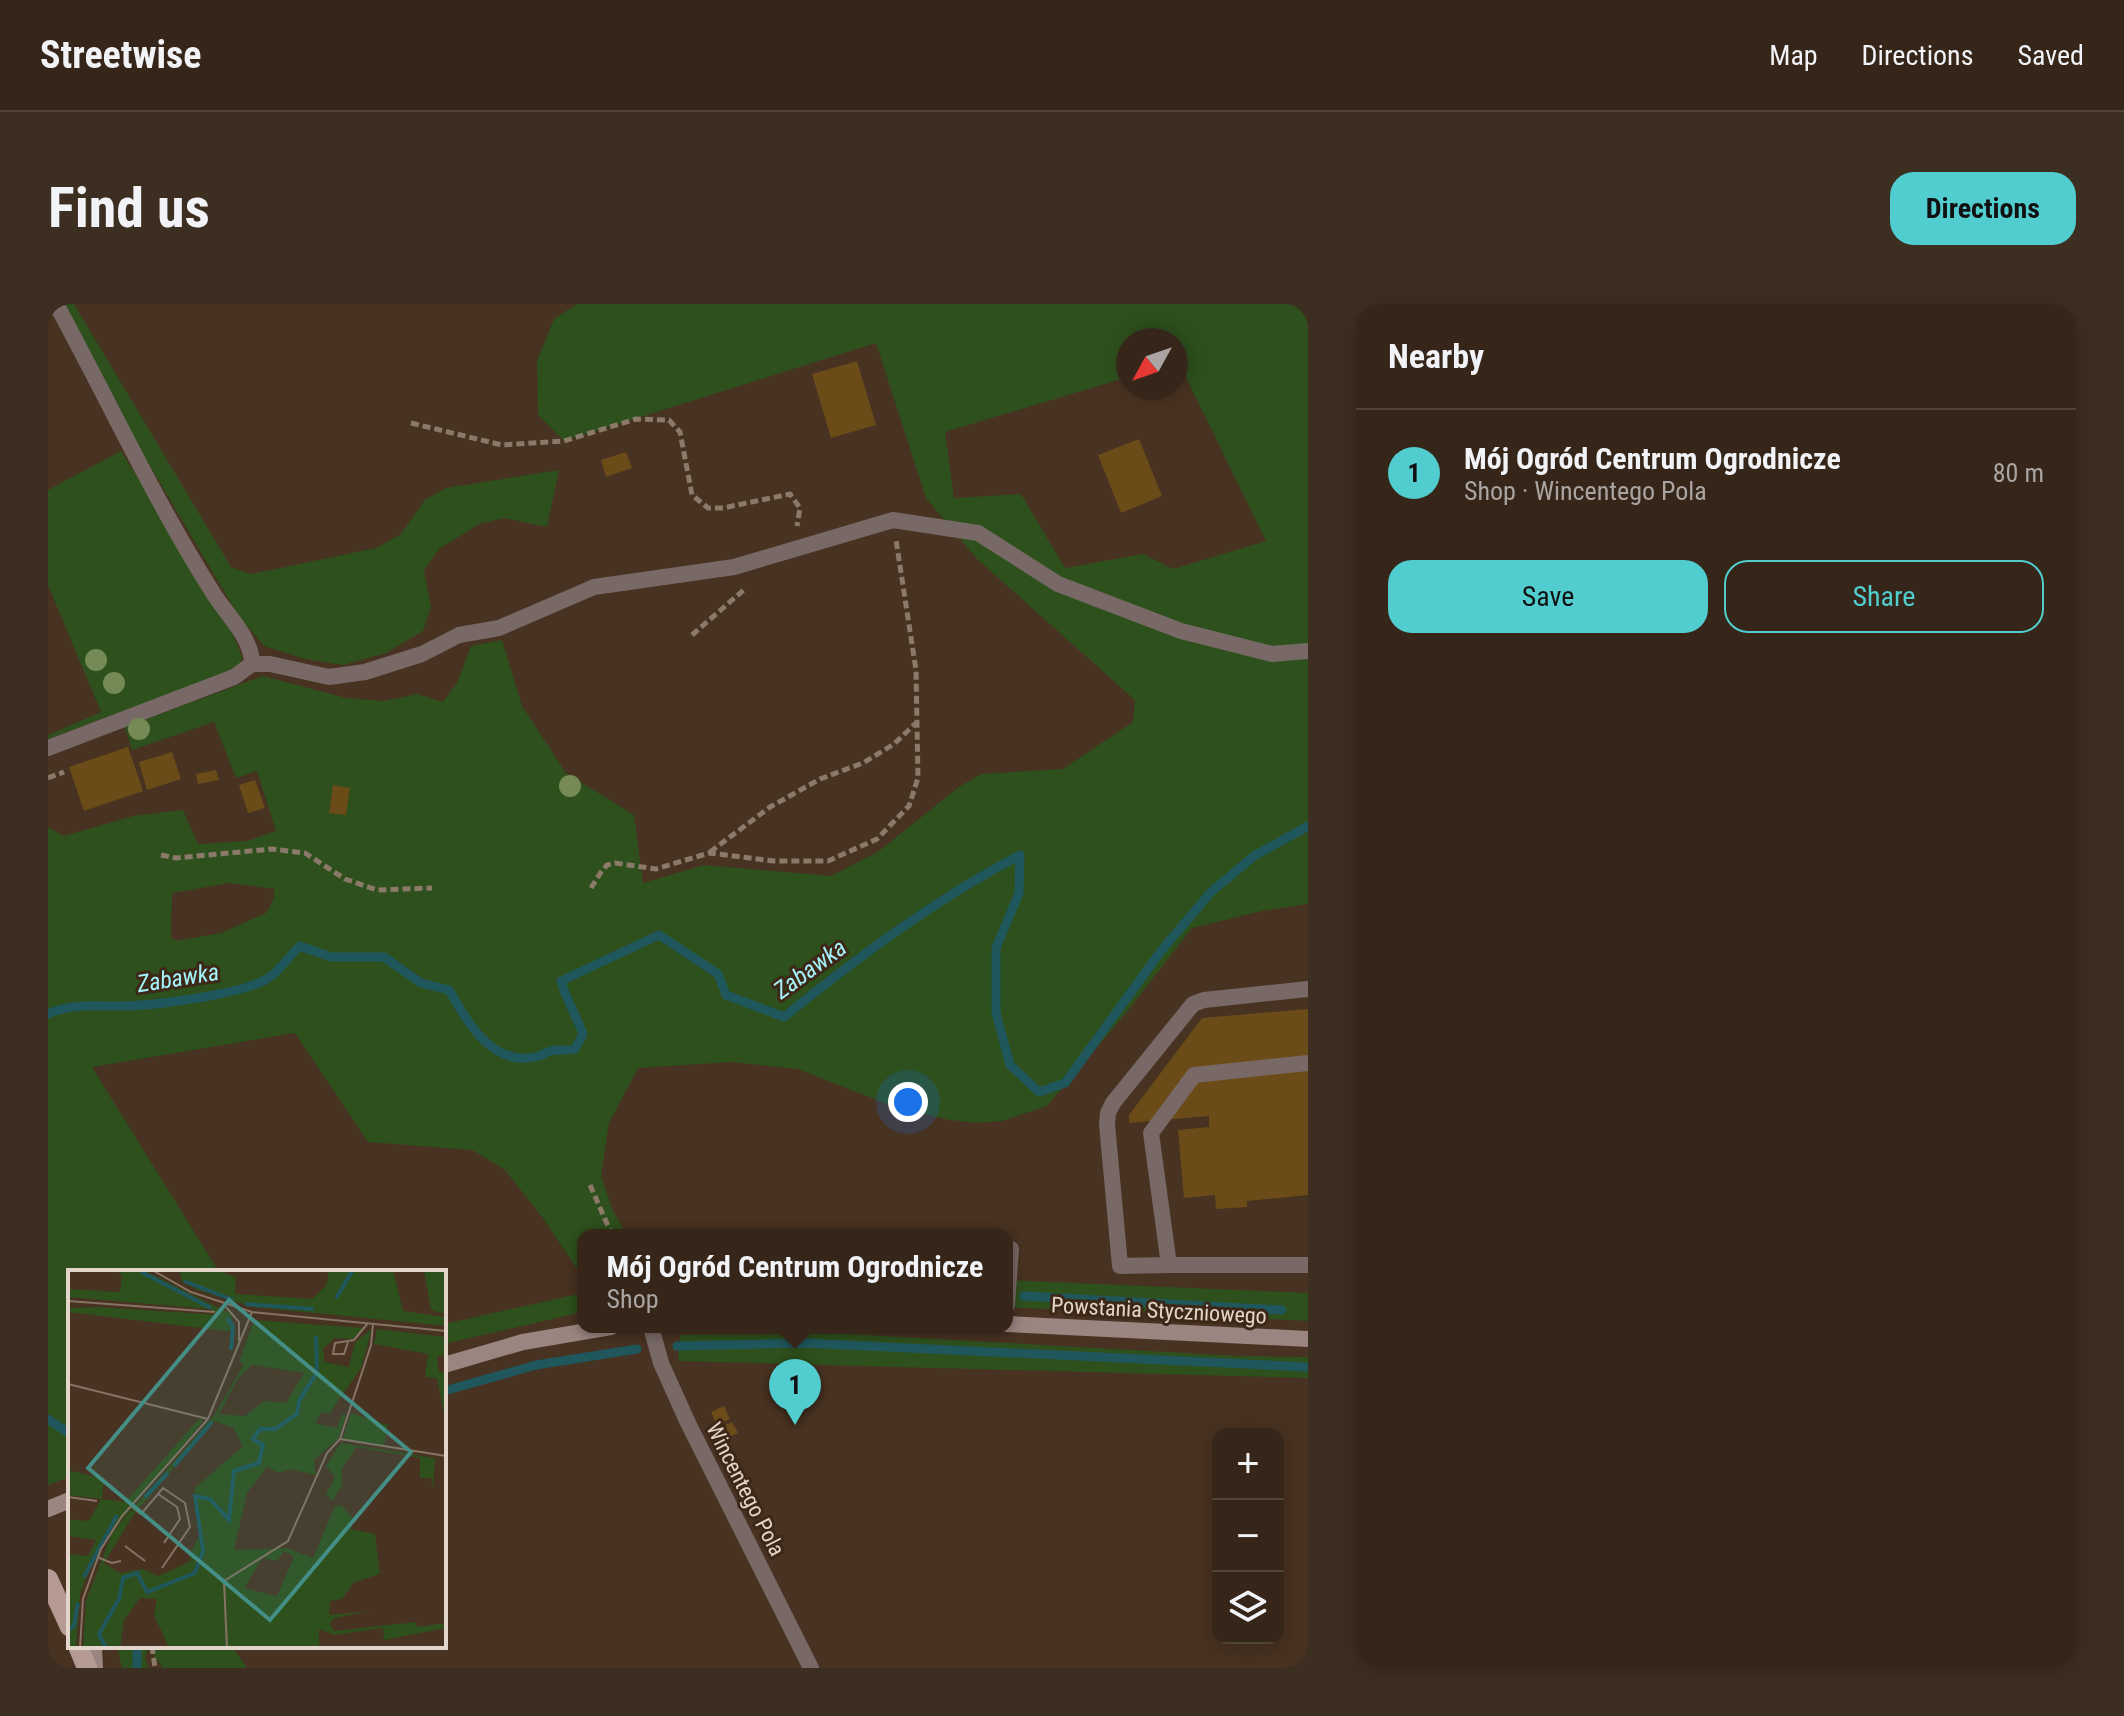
<!DOCTYPE html>
<meta charset="utf-8">
<style>
:root{--surface:#362619;--page:#3d2e22;--text:#f1f3f6;--muted:#aaa5a2;--line:#504338;--accent:#52cdcf}
body{margin:0;font-family:"Roboto Condensed",sans-serif;background:var(--page);color:var(--text)}
.controls{position:absolute;right:24px;bottom:24px;display:grid;overflow:hidden;border-radius:16px;box-shadow:0 4px 20px #0003}
.controls button{width:72px;height:72px;display:grid;place-items:center;padding:0;border:0;border-bottom:2px solid var(--line);background:var(--surface);color:var(--text);font:40px sans-serif}
.compass{position:absolute;left:1068px;top:24px;width:72px;height:72px;border-radius:50%;background:var(--surface);box-shadow:0 4px 20px #0003;rotate:230deg}
.you{position:absolute;left:860px;top:798px;width:28px;height:28px;margin:-20px;border:6px solid #fff;border-radius:50%;background:#1a73e8;box-shadow:0 0 0 12px #1a73e833}
.badge{display:grid;place-items:center;width:52px;height:52px;border-radius:50%;background:var(--accent);color:#111;font-size:26px;font-weight:700}
.pin{position:absolute;translate:-50% -66px;filter:drop-shadow(0 2px 4px #0008)}
.pin::after{content:'';position:absolute;top:42px;width:28px;height:24px;background:inherit;clip-path:polygon(0 0,100% 0,50% 100%)}
.popup{position:absolute;left:529px;top:925px;width:436px;height:104px;box-sizing:border-box;display:grid;place-content:center;border-radius:16px;background:var(--surface);filter:drop-shadow(0 2px 6px #0005);font-size:26px;white-space:nowrap;color:var(--muted)}
.popup b{font-size:30px;color:var(--text)}
.popup::after{content:'';position:absolute;left:50%;top:100%;margin-left:-16px;border:16px solid transparent;border-top-color:var(--surface)}
.list{margin:0;padding:0;list-style:none}
h2{display:flex;justify-content:space-between;align-items:center;height:104px;margin:0;padding:0 32px;font-size:34px}
h2 small{font-size:26px;font-weight:400;color:var(--muted)}
.list li{display:grid;grid-template-columns:52px 1fr auto;gap:24px;align-items:center;box-sizing:border-box;height:128px;padding:0 32px;border-top:2px solid var(--line)}
.list b{display:block;font-size:30px;white-space:nowrap}
.list p{margin:0;font-size:26px;white-space:nowrap;color:var(--muted)}
.list em{font-size:26px;font-style:normal;color:var(--muted)}
.actions{display:flex;gap:16px;padding:24px 32px}
.actions a{flex:1;padding:18px 0;border:2px solid var(--accent);border-radius:24px;text-align:center;font-size:28px;color:var(--accent)}
.actions .main{background:var(--accent);color:#111}
.icon{flex:none;width:44px;height:44px;fill:none;stroke:currentColor;stroke-width:2;stroke-linecap:round;stroke-linejoin:round}
.map{position:relative;flex:none;width:1260px;height:1364px;overflow:hidden;border-radius:24px}
header{display:flex;align-items:center;gap:48px;box-sizing:border-box;height:112px;padding:0 40px;background:var(--surface);border-bottom:2px solid var(--line)}
header strong{font-size:38px}
nav{display:flex;gap:44px;margin-inline-start:auto;font-size:28px}
.intro{display:flex;align-items:center;justify-content:space-between;box-sizing:border-box;height:192px;padding:0 48px}
h1{margin:0;font-size:56px}
.button{padding:20px 36px;border-radius:24px;background:var(--accent);color:#111;font-size:28px;font-weight:700}
main{display:flex;gap:48px;padding:0 48px}
aside{flex:1;background:var(--surface);border-radius:24px;box-shadow:0 4px 20px #0003}
.map>svg:first-child{display:block}
.green{fill:#2e501d;fill-rule:evenodd}
.lines{fill:none;stroke-linecap:round;stroke-linejoin:round}
.stream{stroke:#1f575d;stroke-width:9}
.building{fill:#6b4c19}
.path{stroke:#8b796a;stroke-width:5;stroke-dasharray:8 4;stroke-linecap:butt}
.service{stroke:#786966;stroke-width:16}
.minor{stroke:#786966;stroke-width:16}
.secondary{stroke:#9b8580;stroke-width:16}
.primary{stroke:#b69a94;stroke-width:20}
.tree{fill:#758a54}
.labels{text-anchor:middle;stroke-width:6;stroke-linejoin:round;paint-order:stroke}
.street-label{font-size:22px;fill:#e3d5ca;stroke:#3d2817}
.water-label{font-size:24px;font-style:italic;fill:#a5f2fb;stroke:#3d2817}
.inset-river{fill:none;stroke:#1f575d;stroke-width:4}
.inset-road{fill:none;stroke:#867365;stroke-width:2}
.view{fill:#448e85;fill-opacity:0.15;stroke:#448e85;stroke-width:4}
.inset-edge{fill:none;stroke:#e3d5ca;stroke-width:4}
</style>
<header>
<strong>Streetwise</strong>
<nav><a>Map</a><a>Directions</a><a>Saved</a></nav>
</header>
<div class="intro"><h1>Find us</h1><a class="button">Directions</a></div>
<main>
<div class="map">
<svg width="1260" height="1364" viewBox="0 0 1260 1364">
<rect width="100%" height="100%" fill="#483221"/>
<g class="green">
<path d="M12 0H26L183 263 203 270 328 244 353 230 377 196 398 184 511 166 499 223 456 214 431 220 391 245 376 266 383 303 375 327 338 349 295 361 257 355 216 342 190 311 102 162Z"/>
<path d="M529 0H1260V600L1214 607 1144 624 1078 709 999 802 954 817 928 819 902 816 849 804 750 765 684 758 590 764 561 819 553 872 565 907 579 931H535V974L495 914 456 865 424 846 320 838 247 729 44 763 171 968H22V1173L0 1181V523L16 532 85 512 135 506 150 540 199 537 228 527 209 467 188 474 166 418 84 446 77 423 215 372 298 394 337 397 369 390 395 398 409 379 423 342 454 336 474 402 518 469 586 511 595 579 656 561 783 572 831 547 911 483 933 470 1015 465 1085 418 1087 396 929 255 878 194 828 39 516 137 490 111 489 57 506 15ZM1080 36H1128V59H1131L1218 237 1125 265 1095 250 1017 264 973 190 906 194 897 128 1080 73ZM182 579 226 585V594L218 609 173 629 128 637 123 633 124 589Z"/>
<path d="M73 147C92 178 195 333 194 356L187 365 0 435V431L53 408 0 281V186Z"/>
<path d="M959 976 1260 989V1017L959 1003Z"/>
<path d="M535 989V1008L396 1040V1020Z"/>
<path d="M800 1030 1191 1052 1260 1053V1074L630 1057 632 1031Z"/>
<path d="M69 1342H184L199 1364H115L100 1344 97 1353 100 1364H74Z"/>
</g>
<g class="lines">
<g class="stream">
<path d="M0 710C27 698 49 703 78 702 109 701 198 690 222 673 233 665 242 651 252 642L283 653H336L373 679 401 686C420 719 445 765 491 752 495 751 498 748 503 747 510 745 519 747 527 745L535 730C528 711 518 695 513 677L611 631 670 670 678 691 736 713C810 653 888 595 972 551L971 589 948 644V709L962 761 991 788 1017 779 1113 647 1163 588 1206 552 1260 522"/>
<path d="M976 992 1234 1006"/>
<path d="M629 1042 756 1039 1260 1063"/>
<path d="M396 1087 488 1061 589 1045"/>
<path d="M0 1115 22 1130"/>
<path d="M89 1342V1364"/>
</g>
</g>
<g class="building">
<path d="M809 57 828 121 783 134 764 70Z"/>
<path d="M1091 135 1114 192 1073 209 1050 151Z"/>
<path d="M578 148 584 164 558 173 553 156Z"/>
<path d="M80 443 95 487 36 507 21 463Z"/>
<path d="M124 448 133 475 99 486 91 458Z"/>
<path d="M168 466 171 476 150 480 148 470Z"/>
<path d="M207 476 217 504 200 509 191 481Z"/>
<path d="M285 481 302 484 298 511 281 509Z"/>
<path d="M1260 705V891L1199 897V903L1168 905 1167 891 1136 894 1130 826 1161 823V812L1081 819V811L1154 714Z"/>
<path d="M676 1102 682 1115 669 1121 663 1108Z"/>
<path d="M684 1118 690 1129 674 1136 669 1125Z"/>
</g>
<g class="lines">
<g class="path">
<path d="M363 119 454 141 516 137 588 115 621 116 632 128 644 191 660 204H675L742 190 752 204 749 222"/>
<path d="M644 331 698 284"/>
<path d="M0 474 16 468"/>
<path d="M662 548 722 503 772 475 815 459 846 440 868 419"/>
<path d="M113 551 128 554 224 545 257 549 297 575 329 586 384 584"/>
<path d="M543 584 553 568 559 561 567 559 608 565 661 549 726 557H780L829 535 861 502 870 474 868 366 848 236"/>
<path d="M542 881 564 931"/>
<path d="M104 1342 107 1364"/>
</g>
<g class="service">
<path d="M8 0C61 97 107 198 167 292 181 313 204 335 204 360"/>
<path d="M0 444 186 373 204 360H222L281 373 317 368 374 350 411 331 451 324 546 283 686 263 845 216 930 229 1010 280 1133 327 1224 350 1260 347"/>
<path d="M1260 759 1146 771 1103 829 1121 961H1260"/>
<path d="M1121 961 1072 962 1059 820 1060 809 1065 799 1145 700 1156 696 1260 685"/>
<path d="M959 1001 963 945"/>
</g>
<path class="minor" d="M603 1023 613 1059 640 1119 763 1364"/>
<g class="secondary">
<path d="M959 1020 1260 1035"/>
<path d="M396 1061 475 1038 563 1023"/>
<path d="M0 1205 22 1196"/>
<path d="M46 1342 47 1364"/>
</g>
<g class="primary">
<path d="M0 1275 22 1323"/>
<path d="M30 1342 39 1364"/>
</g>
</g>
<g class="tree">
<circle cx="48" cy="356" r="11"/>
<circle cx="66" cy="379" r="11"/>
<circle cx="91" cy="425" r="11"/>
<circle cx="522" cy="482" r="11"/>
</g>
<g class="labels">
<g class="street-label">
<text transform="translate(1111 1006) rotate(3)" y="8">Powstania Styczniowego</text>
<text transform="translate(698 1185) rotate(63)" y="8">Wincentego Pola</text>
</g>
<g class="water-label">
<text transform="translate(762 665) rotate(-36)" y="8">Zabawka</text>
<text transform="translate(130 674) rotate(-9)" y="8">Zabawka</text>
</g>
</g>
<g transform="translate(20 966)">
<rect width="378" height="378" fill="#483221"/>
<path d="M48 0H75L163 44 167 62 0 42V38L31 37 152 45 141 39 0 27V19L52 22 54 5ZM111 0H148L168 7 167 24 244 29 258 16 261 0H325L335 41 378 47V56L185 37 130 20 114 12ZM356 0H378V44L363 40ZM186 50 295 58 285 69 267 68 255 79 257 92 281 97 287 72 304 59 293 98 261 144 254 142 247 153 269 158 274 144 278 145 270 169 246 190 248 205 223 199 210 203 199 197 179 223 166 280 219 278 245 288 267 236 273 235 285 248 283 259 307 264 312 304 285 313 274 329 262 331 261 345 303 341 266 348 262 354 266 361 348 352 349 357 378 353V358L316 370 315 358 266 365 251 359V378H101L86 345 89 329 72 328 56 350 52 378H15L18 331 44 263 147 144 176 94 171 92ZM184 95 236 103 218 133 196 131 177 146 151 144 169 110ZM146 151 165 158 175 176 127 218 132 265 121 285 123 291 91 306 75 299 52 303 36 293 66 244ZM216 281 226 287 209 326 176 318 194 288 209 291ZM309 59 378 67V85L369 86 371 102H378V155L369 108 357 107 360 84 306 74ZM283 143 320 155 316 176 275 169ZM132 148 135 151 28 282 12 324 8 378H0V284L20 286 28 270 0 266V249L21 251 33 229 0 225V200L36 209 34 229 57 232ZM273 173 367 188 365 220 363 208H352V188L288 177 274 199V215L264 232 258 224 267 207 258 196Z" fill="#2e501d" fill-rule="evenodd"/>
<path class="inset-river" d="M73 2 143 38M116 11 165 30M268 28 285 0M177 34 246 39M159 48 165 56 163 80M106 196 144 152M77 227 100 203M16 307 49 245M0 360 6 356 10 333M38 378 31 364 51 329 55 308 69 303 79 322 127 303 135 281 127 226 142 229 161 250 166 201 191 193 195 175 185 169 192 159H207L229 144 231 131 249 102 248 66"/>
<path class="inset-road" d="M84 0 123 22 184 42 378 61M0 31 147 42M158 37 171 52V71M280 72 276 84H265L267 73 286 70 300 53M0 114 140 149M272 169 378 186M90 224 95 218 117 233 122 257 94 298M0 227 29 231M63 236 73 244 90 224 109 237 112 249 96 273M57 276 77 291M29 287 44 293 53 291M12 378 15 329 33 279 54 246 140 149 184 42M159 378 156 311 220 271 259 183 272 169 303 75 305 54"/>
<path class="view" d="M161 30 343 182 202 350 20 198Z"/>
<rect width="378" height="378" class="inset-edge"/>
</g>
</svg>
<div class="controls">
<button>+</button>
<button>−</button>
<button><svg class="icon" aria-label="layers" viewBox="0 0 24 24"><path d="M12 4l9 5-9 5-9-5zM3 14l9 5 9-5"/></svg></button>
</div>
<svg class="compass" viewBox="-18 -18 36 36"><path d="M0-13l5 13h-10z" fill="#e53935"/><path d="M0 13l5-13h-10z" fill="#aaa5a2"/></svg>
<div class="you"></div>
<div class="pin badge" style="left:747px;top:1121px">1</div>
<div class="popup"><b>Mój Ogród Centrum Ogrodnicze</b>Shop</div>
</div>
<aside>
<h2>Nearby<small></small></h2>
<ul class="list">
<li><span class="badge">1</span><div><b>Mój Ogród Centrum Ogrodnicze</b><p>Shop · Wincentego Pola</p></div><em>80 m</em></li>
</ul>
<div class="actions"><a class="main">Save</a><a>Share</a></div>
</aside>
</main>
